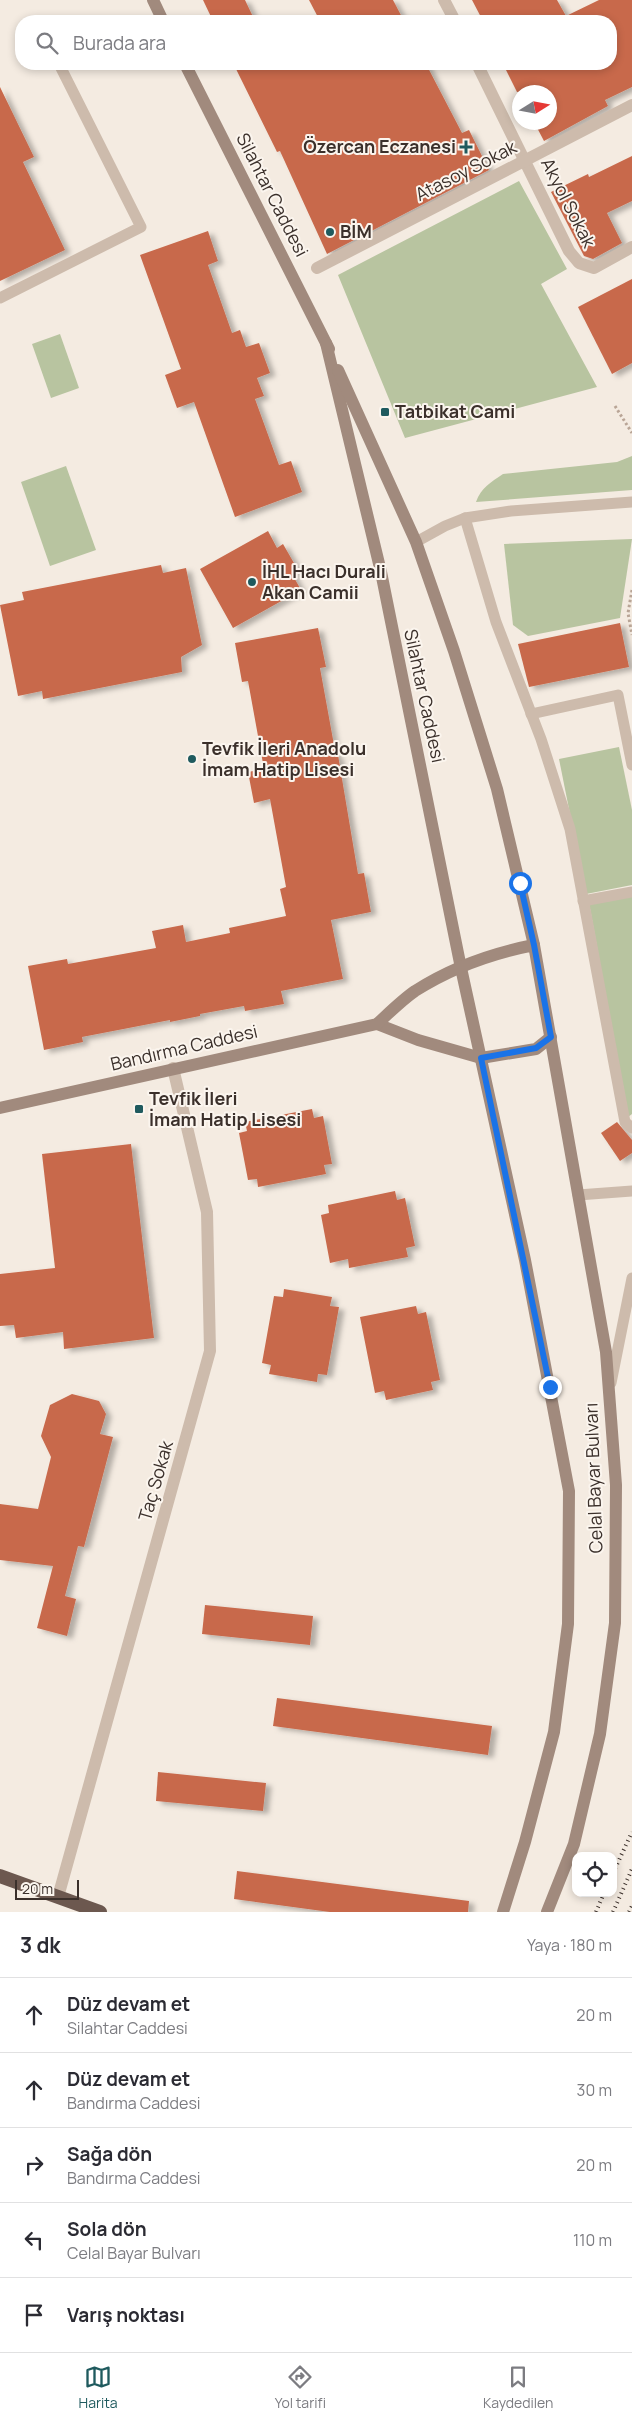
<!DOCTYPE html>
<html lang="tr">
<meta charset="utf-8">
<style>
:root{--surface:#fff;--page:#f2f2f3;--text:#2b2b33;--muted:#7c7c81;--line:#e1e1e2;--accent:#1f5a5e}
body{margin:0;font-family:Manrope,sans-serif;background:var(--page);color:var(--text)}
.controls{position:absolute;right:15px;bottom:15px;display:grid;overflow:hidden;border-radius:10px;box-shadow:0 2px 8px #0003}
.controls button{width:45px;height:45px;display:grid;place-items:center;padding:0;border:0;border-bottom:1px solid var(--line);background:var(--surface);color:var(--text);font:25px sans-serif}
.compass{position:absolute;left:512px;top:85px;width:45px;height:45px;border-radius:50%;background:var(--surface);box-shadow:0 2px 8px #0003;rotate:79deg}
.scale{position:absolute;left:15px;bottom:12px;width:64px;box-sizing:border-box;padding-left:5px;border:2px solid #3b302b;border-top:0;font-size:14px;line-height:18px;white-space:nowrap;color:#3b302b;-webkit-text-stroke:4px #fbf5ee;paint-order:stroke}
.stop{position:absolute;width:15px;height:15px;margin:-11px;border:4px solid #1a73e8;border-radius:50%;background:#fff}
.stop.end{background:#1a73e8;border-color:#fff;box-shadow:0 1px 5px #0008}
.list{margin:0;padding:0;list-style:none}
h2{display:flex;justify-content:space-between;align-items:center;height:65px;margin:0;padding:0 20px;font-size:21px}
h2 small{font-size:16px;font-weight:400;color:var(--muted)}
.list li{display:grid;grid-template-columns:32px 1fr auto;gap:15px;align-items:center;box-sizing:border-box;height:75px;padding:0 20px;border-top:1px solid var(--line)}
.list b{display:block;font-size:19px;white-space:nowrap}
.list p{margin:0;font-size:16px;white-space:nowrap;color:var(--muted)}
.list em{font-size:16px;font-style:normal;color:var(--muted)}
.icon{flex:none;width:28px;height:28px;fill:none;stroke:currentColor;stroke-width:2;stroke-linecap:round;stroke-linejoin:round}
.map{position:relative;flex:none;width:632px;height:1912px;overflow:hidden}
.search{position:absolute;background:var(--surface);box-shadow:0 2px 8px #0003;left:15px;right:15px;top:15px;height:55px;display:flex;align-items:center;gap:12px;box-sizing:border-box;padding:0 18px;border-radius:20px;color:var(--muted);font-size:19px}
.sheet{height:440px;background:var(--surface)}
nav{display:flex;justify-content:space-around;align-items:center;box-sizing:border-box;height:70px;border-top:1px solid var(--line);background:var(--surface);font-size:14px;color:var(--muted)}
nav a{display:grid;justify-items:center;gap:2px}
nav .on{color:var(--accent)}
.map>svg:first-child{display:block}
.green{fill:#b8c4a0}
.building{fill:#c8694b;filter:url(#shadow)}
.lines{fill:none;stroke-linecap:round;stroke-linejoin:round}
.path{stroke:#b9a596;stroke-width:3;stroke-dasharray:2.5 2.5;stroke-linecap:butt}
.service{stroke:#cdbbac;stroke-width:11}
.minor{stroke:#cdbbac;stroke-width:12}
.secondary{stroke:#a18a7d;stroke-width:12}
.trunk{stroke:#6c584f;stroke-width:14}
.rail{stroke:#3b302b;stroke-width:4;stroke-dasharray:1 4;stroke-linecap:butt}
.route{stroke:#1a73e8;stroke-width:6}
.poi-dot{fill:#1f5a5e;stroke:#fbf5ee;stroke-width:2}
.labels{text-anchor:middle;stroke-width:4;stroke-linejoin:round;paint-order:stroke}
.poi-label{font-size:18px;font-weight:bold;fill:#3b302b;stroke:#fbf5ee;text-anchor:start}
.street-label{font-size:18px;fill:#3b302b;stroke:#fbf5ee}
</style>
<div class="map">
<svg width="632" height="1912" viewBox="0 0 632 1912">
<defs>
<filter id="shadow"><feDropShadow dx="5.5" dy="3" stdDeviation="2.5" flood-color="#0004"/></filter>
</defs>
<rect width="100%" height="100%" fill="#f4ebe1"/>
<g class="green">
<path d="M519 181 567 269 541 284 597 387 405 438 338 275Z"/>
<path d="M60 334 79 388 51 398 32 344Z"/>
<path d="M632 456V490L476 502C481 488 491 482 503 474L617 462Z"/>
<path d="M66 466 96 550 50 566 21 482Z"/>
<path d="M632 539 620 618 528 636 513 625 504 544Z"/>
<path d="M619 747 632 810V885L586 894 559 759Z"/>
<path d="M632 895V1114L628 1117 589 903Z"/>
</g>
<g class="building">
<path d="M203 0H245L255 21H213Z"/>
<path d="M309 0H393L404 21H320Z"/>
<path d="M472 0H557L566 16 599 0H632V87L605 100 608 106 544 141 534 122H550V92H517L503 64H611V21H483Z"/>
<path d="M247 64H426L462 133 469 130 489 170 327 254 280 151 277 152 236 69Z"/>
<path d="M0 87 34 157 23 162 65 250 0 281Z"/>
<path d="M632 156V201L607 213 622 243 593 259 584 256 551 192 588 174 589 177Z"/>
<path d="M208 231 218 261 208 265 232 333 240 330 246 347 259 343 270 373 257 378 264 396 255 399 279 465 291 461 302 492 235 517 194 402 177 408 165 375 181 369 140 255Z"/>
<path d="M632 279V363L612 374 578 307Z"/>
<path d="M268 531 277 548 283 544 298 570 292 574 301 590 233 628 200 569Z"/>
<path d="M161 565 163 573 186 568 202 645 181 657 182 672 43 699 42 691 18 696 0 605 24 600 22 592Z"/>
<path d="M620 623 629 667 529 687 518 644Z"/>
<path d="M318 628 326 667 320 668 336 756 338 755 358 874 364 873 371 912 331 920 343 979 281 991 284 1004 245 1011 244 1006 200 1014V1016L170 1022V1020L82 1037 83 1042 44 1050 28 966 67 959 68 964 156 948 152 931 183 925 186 942 230 933 229 928 286 916 280 889 286 887 270 799 254 803 248 772 264 769 248 681 242 682 235 643Z"/>
<path d="M312 1109 314 1118 323 1116 332 1164 324 1165 326 1174 258 1187 257 1179 248 1180 239 1133 247 1131 245 1122Z"/>
<path d="M617 1122 632 1140V1153L620 1161 601 1133Z"/>
<path d="M131 1144 154 1338 64 1349 63 1332 16 1338 14 1325 0 1326V1274L55 1268 42 1154Z"/>
<path d="M395 1191 397 1200 405 1198 415 1246 406 1248 408 1257 349 1268 348 1259 330 1263 321 1215 329 1213 328 1205Z"/>
<path d="M284 1289 332 1297 330 1306 339 1307 327 1375 318 1374 317 1382 269 1374 271 1365 262 1363 274 1296 283 1297Z"/>
<path d="M416 1306 418 1314 426 1312 440 1380 431 1382 433 1390 386 1400 384 1391 375 1393 360 1317Z"/>
<path d="M72 1394 99 1401 106 1414 100 1434 113 1437 84 1547 78 1546 65 1596 76 1599 67 1636 37 1628 53 1566 0 1560V1504L38 1509 51 1457 41 1436 50 1405Z"/>
<path d="M205 1605 313 1616 310 1645 202 1634Z"/>
<path d="M277 1698 492 1726 488 1755 273 1726Z"/>
<path d="M158 1772 266 1783 263 1811 156 1801Z"/>
<path d="M237 1871 469 1901 468 1912H330L234 1899Z"/>
</g>
<g class="lines">
<g class="path">
<path d="M615 406 632 433"/>
<path d="M632 590 628 613 632 635"/>
</g>
<g class="service">
<path d="M0 298 141 227 59 64"/>
<path d="M465 518 496 622 541 739 570 829 625 1122 632 1128"/>
<path d="M416 542 445 526 465 518 511 511 632 502"/>
<path d="M531 714 618 695 632 765"/>
<path d="M583 901 632 892"/>
<path d="M578 1195 632 1191"/>
<path d="M611 1383 632 1278"/>
</g>
<g class="minor">
<path d="M444 0 455 21"/>
<path d="M477 64 569 251 579 263 594 268 632 247"/>
<path d="M317 268 632 105"/>
<path d="M58 1897 210 1351 207 1212 173 1068"/>
</g>
<g class="secondary">
<path d="M153 0 163 21"/>
<path d="M185 64 329 349"/>
<path d="M326 343 381 572 461 968 525 1260 569 1491 568 1624 554 1732 525 1842 503 1912"/>
<path d="M338 370 416 542 454 651 497 789 534 945"/>
<path d="M377 1024 418 1040 481 1058 536 1049 551 1037"/>
<path d="M0 1108 377 1024C389 1013 402 1000 415 991 451 968 493 953 534 945L606 1352 616 1485 615 1623 600 1734 574 1844 547 1912"/>
</g>
<path class="trunk" d="M0 1876 100 1912"/>
<g class="rail">
<path d="M613 1873 632 1832"/>
<path d="M596 1912 604 1893"/>
<path d="M613 1912 632 1869"/>
<path d="M629 1912 632 1906"/>
</g>
</g>
<g class="lines">
<path class="route" d="M520 883 534 945 551 1037 536 1048 481 1058 550 1387"/>
</g>
<g class="poi-dot">
<path d="M463.5 139.5h5v5h5v5h-5v5h-5v-5h-5v-5h5z"/>
<circle cx="330" cy="232" r="5"/>
<rect x="380" y="407" width="10" height="10" rx="2.5"/>
<circle cx="252" cy="582" r="5"/>
<circle cx="192" cy="759" r="5"/>
<rect x="134" y="1104" width="10" height="10" rx="2.5"/>
</g>
<g class="labels">
<g class="poi-label">
<text x="456" y="153" text-anchor="end">Özercan Eczanesi</text>
<text x="340" y="238">BİM</text>
<text x="395" y="418">Tatbikat Cami</text>
<text x="262" y="578">İHL Hacı Durali<tspan x="262" dy="21">Akan Camii</tspan></text>
<text x="202" y="755">Tevfik İleri Anadolu<tspan x="202" dy="21">İmam Hatip Lisesi</tspan></text>
<text x="149" y="1105">Tevfik İleri<tspan x="149" dy="21">İmam Hatip Lisesi</tspan></text>
</g>
<g class="street-label">
<text transform="translate(466 171) rotate(-27)" y="6">Atasoy Sokak</text>
<text transform="translate(272 195) rotate(63)" y="6">Silahtar Caddesi</text>
<text transform="translate(568 203) rotate(63)" y="6">Akyol Sokak</text>
<text transform="translate(424 696) rotate(78)" y="6">Silahtar Caddesi</text>
<text transform="translate(184 1048) rotate(-13)" y="6">Bandırma Caddesi</text>
<text transform="translate(594 1478) rotate(-92)" y="6">Celal Bayar Bulvarı</text>
<text transform="translate(156 1481) rotate(-74)" y="6">Taç Sokak</text>
</g>
</g>
</svg>
<div class="controls">
<button><svg class="icon" aria-label="locate" viewBox="0 0 24 24"><circle cx="12" cy="12" r="6"/><path d="M12 2v4M12 18v4M2 12h4M18 12h4"/></svg></button>
</div>
<svg class="compass" viewBox="-18 -18 36 36"><path d="M0-13l5 13h-10z" fill="#e53935"/><path d="M0 13l5-13h-10z" fill="#7c7c81"/></svg>
<div class="scale">20 m</div>
<div class="stop" style="left:520px;top:883px"></div>
<div class="stop end" style="left:550px;top:1387px"></div>
<div class="search"><svg class="icon" aria-label="search" viewBox="0 0 24 24"><circle cx="10" cy="10" r="6"/><path d="M15 15l6 6"/></svg>Burada ara</div>
</div>
<section class="sheet">
<h2>3 dk<small>Yaya · 180 m</small></h2>
<ul class="list">
<li><svg class="icon" aria-label="ahead" viewBox="0 0 24 24"><path d="M12 20V5M6 11l6-6 6 6"/></svg><div><b>Düz devam et</b><p>Silahtar Caddesi</p></div><em>20 m</em></li>
<li><svg class="icon" aria-label="ahead" viewBox="0 0 24 24"><path d="M12 20V5M6 11l6-6 6 6"/></svg><div><b>Düz devam et</b><p>Bandırma Caddesi</p></div><em>30 m</em></li>
<li><svg class="icon" aria-label="right" viewBox="0 0 24 24"><path d="M7 20v-9h11M14 6l5 5-5 5"/></svg><div><b>Sağa dön</b><p>Bandırma Caddesi</p></div><em>20 m</em></li>
<li><svg class="icon" aria-label="left" viewBox="0 0 24 24"><path d="M17 20v-9H6M10 6l-5 5 5 5"/></svg><div><b>Sola dön</b><p>Celal Bayar Bulvarı</p></div><em>110 m</em></li>
<li><svg class="icon" aria-label="arrive" viewBox="0 0 24 24"><path d="M6 21V4h12l-3 4 3 4H6"/></svg><div><b>Varış noktası</b></div></li>
</ul>
</section>
<nav>
<a class="on"><svg class="icon" aria-label="map" viewBox="0 0 24 24"><path d="M3 6l6-2 6 2 6-2v14l-6 2-6-2-6 2zM9 4v14M15 6v14"/></svg>Harita</a>
<a><svg class="icon" aria-label="directions" viewBox="0 0 24 24"><path d="M12 3l9 9-9 9-9-9zM9 14v-3h6M13 9l2 2-2 2"/></svg>Yol tarifi</a>
<a><svg class="icon" aria-label="saved" viewBox="0 0 24 24"><path d="M7 4h10v16l-5-4-5 4z"/></svg>Kaydedilen</a>
</nav>
